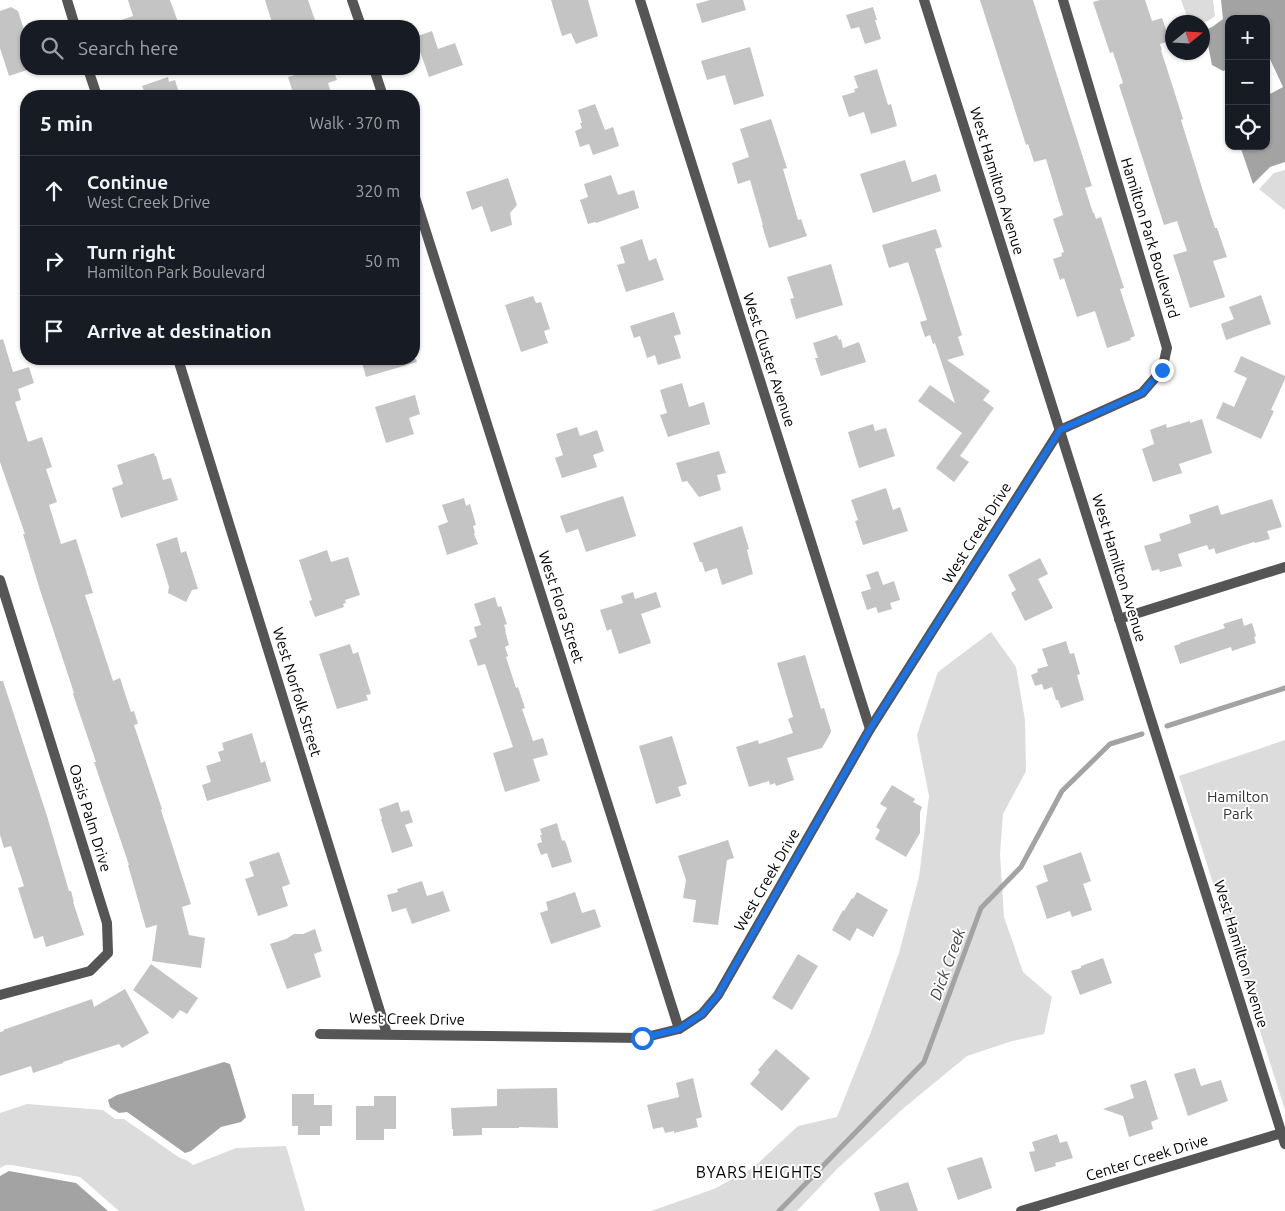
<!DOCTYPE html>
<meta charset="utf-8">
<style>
:root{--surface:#171b24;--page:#242831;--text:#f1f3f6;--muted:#9ea1a6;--line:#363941}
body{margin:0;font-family:Ubuntu,sans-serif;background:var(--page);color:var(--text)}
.controls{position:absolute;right:15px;top:15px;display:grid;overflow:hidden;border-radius:10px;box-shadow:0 1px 4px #0004}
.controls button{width:45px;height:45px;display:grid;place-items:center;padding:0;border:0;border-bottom:1px solid var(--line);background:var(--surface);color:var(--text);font:25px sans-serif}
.compass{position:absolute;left:1165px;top:15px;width:45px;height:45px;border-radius:50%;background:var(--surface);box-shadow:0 1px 4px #0004;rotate:72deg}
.stop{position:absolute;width:15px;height:15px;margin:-11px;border:4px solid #1a73e8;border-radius:50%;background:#fff}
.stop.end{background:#1a73e8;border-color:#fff;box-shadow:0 1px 5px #0008}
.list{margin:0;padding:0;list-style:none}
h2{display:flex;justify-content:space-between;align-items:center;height:65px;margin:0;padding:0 20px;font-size:21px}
h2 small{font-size:16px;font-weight:400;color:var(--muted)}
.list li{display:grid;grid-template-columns:32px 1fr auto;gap:15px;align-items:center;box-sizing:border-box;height:70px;padding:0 20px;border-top:1px solid var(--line)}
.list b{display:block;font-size:19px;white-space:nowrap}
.list p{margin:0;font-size:16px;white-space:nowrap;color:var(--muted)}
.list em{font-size:16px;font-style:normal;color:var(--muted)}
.icon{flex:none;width:28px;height:28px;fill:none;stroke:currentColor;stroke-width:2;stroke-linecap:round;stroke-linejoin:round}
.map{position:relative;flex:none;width:1285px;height:1211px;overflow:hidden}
.search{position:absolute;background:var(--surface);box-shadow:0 1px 4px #0004;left:20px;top:20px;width:400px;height:55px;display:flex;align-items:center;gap:12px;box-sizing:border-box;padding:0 18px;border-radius:20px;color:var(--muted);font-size:19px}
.panel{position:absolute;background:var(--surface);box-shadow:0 1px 4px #0004;left:20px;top:90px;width:400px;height:275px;border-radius:20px}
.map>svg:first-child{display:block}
.green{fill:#dcdcdc}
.water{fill:#a3a3a3}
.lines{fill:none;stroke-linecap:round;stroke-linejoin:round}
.stream{stroke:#a3a3a3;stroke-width:5}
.building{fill:#c4c4c4}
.street{stroke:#555;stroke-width:10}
.route{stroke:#1a73e8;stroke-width:6}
.labels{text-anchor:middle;stroke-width:4;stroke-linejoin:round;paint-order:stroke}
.street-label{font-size:15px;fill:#000;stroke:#fff}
.park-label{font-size:15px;fill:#333;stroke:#fff}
.water-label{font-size:16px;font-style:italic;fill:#444;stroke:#fff}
.neighbourhood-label{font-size:16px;letter-spacing:1px;fill:#000;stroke:#fff}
</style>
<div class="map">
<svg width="1285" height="1211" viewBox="0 0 1285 1211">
<rect width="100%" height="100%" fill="#fff"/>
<g class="green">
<path d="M1181 0H1213L1215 16C1205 24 1202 23 1189 22Z"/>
<path d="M1285 170V210L1259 189 1274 173Z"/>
<path d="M991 632 1016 667 1025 720 1026 771 1003 814 1000 854 1004 917 1023 972 1052 997 1044 1034 1012 1041 967 1056 905 1107 837 1169 797 1211H651L714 1189 753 1168 798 1126 837 1117 871 1032 899 953 919 877 929 796 917 735 938 672Z"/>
<path d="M1285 740V1110L1179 776Z"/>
<path d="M27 1104 103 1110 115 1119H124L180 1158 186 1160 193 1165 236 1148 286 1146 305 1211H119L80 1177 11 1165H6L0 1168V1113Z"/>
</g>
<g class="water">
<path d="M1221 0H1285V162L1270 167 1253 184 1240 146H1266V96L1283 87 1269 57H1266V19H1229V69L1223 71 1212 65 1205 30 1212 27 1223 19Z"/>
<path d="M224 1062 230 1064 246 1117 241 1122 221 1127 191 1151 185 1153 127 1112 119 1113 110 1107 108 1100 117 1095Z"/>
<path d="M9 1171 76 1183 108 1211H0V1176Z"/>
</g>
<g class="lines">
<g class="stream">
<path d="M1167 726 1285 688"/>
<path d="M779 1211 924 1062 981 908 1021 867 1062 791 1110 744 1142 734"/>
</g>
</g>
<g class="building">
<path d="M128 0H170L178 22 166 26H111L110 24 133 16Z"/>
<path d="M265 0H308L317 26H273Z"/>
<path d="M551 0H588L598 36 576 44 571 33 562 36Z"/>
<path d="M710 0H743L746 10 702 23 696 4Z"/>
<path d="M980 0H1033L1092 186 1085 188 1093 213H1094L1096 219 1101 217 1124 288 1120 289 1135 336 1130 338 1131 340 1107 348 1095 311 1077 317 1064 278 1060 280 1053 259 1062 256 1061 253 1064 252 1053 219 1063 215 1046 159 1034 162 1028 144 1026 145Z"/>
<path d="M1100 0H1145L1152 21 1162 18 1170 41 1160 44 1162 50H1161L1183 119 1181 120 1204 194 1215 228H1217L1227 257 1213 261 1225 297 1190 308 1173 255 1187 251 1177 221 1164 225 1119 85 1123 83 1113 52 1110 53 1093 2Z"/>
<path d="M11 7 18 11 26 36V52L21 54 27 70 9 76 0 48V11Z"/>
<path d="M873 7 877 20H875L881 39 865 44 859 27 851 29 846 15Z"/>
<path d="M432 31 438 49 455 43 463 65 429 77 415 37Z"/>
<path d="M750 47 764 96 734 105 725 75 707 80 701 61Z"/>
<path d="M315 69H333L337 80 328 83 332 96H294L288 77Z"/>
<path d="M877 69 888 105 891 104 897 126 871 134 864 112 849 117 842 96 855 92 854 89 858 88 854 76Z"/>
<path d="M168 77 169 82 175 80 180 96H146L142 86Z"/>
<path d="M595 104 605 130 613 127 619 146 593 155 589 144 580 147 575 131 582 128 580 123H582L578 110Z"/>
<path d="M771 119 787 168 783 169 798 220 801 219 807 236 769 248 762 225H763L750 180 738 184 732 163 749 157 740 129Z"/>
<path d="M905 160 912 182 936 174 941 191 873 213 860 174Z"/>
<path d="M611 175 618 195 634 190 639 208 596 223 595 222 588 224 580 200 588 197 584 184Z"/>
<path d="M508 178 517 205 510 213 512 225 491 232 482 206 472 210 466 192Z"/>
<path d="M936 229 942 247 935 249 962 335 958 337 964 355 947 360 990 391 983 400 994 408 960 456 969 462 954 482 936 468 962 433 918 401 930 385 955 403 935 343 933 344 930 335 925 337 920 322 927 320 908 262 889 268 882 245Z"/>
<path d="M642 239 649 261 656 258 664 280 626 292 617 265 625 263 620 247Z"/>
<path d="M831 264 843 305 796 319 790 299 794 298 787 277Z"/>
<path d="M1261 295 1271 324 1226 340 1221 324 1234 319 1229 307Z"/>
<path d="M533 296 536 303 541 302 550 329 544 331 548 343 521 352 505 305Z"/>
<path d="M674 312 681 334 674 336 681 358 658 365 655 355 647 358 640 336 634 338 630 326Z"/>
<path d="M837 335 839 340 841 339 843 348 859 342 866 362 821 376 815 358H818L813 343Z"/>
<path d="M3 339 13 372 29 367 34 383 18 389 21 400 15 402 28 442 42 437 52 467 46 469 57 502 49 505 61 544 76 539 93 593 85 595 113 681 120 678 131 712 134 711 138 724 134 725 162 809 161 810 191 904 182 907 189 935 205 938 201 968 152 961 157 925 146 928 128 865H129L94 762H96L73 694 74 693 40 590 23 534H25L0 462V340Z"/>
<path d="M1241 356 1285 376V379L1271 410 1274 411 1261 439 1216 418 1223 402 1234 407 1247 378 1234 372Z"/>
<path d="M361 359H416L417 362 366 377Z"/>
<path d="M682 383 689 407 704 402 710 424 668 437 660 415 667 413 660 390Z"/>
<path d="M415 395 420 414 409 418 414 434 386 443 375 407Z"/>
<path d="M1202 419 1212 453 1179 464 1182 473 1153 482 1142 449 1154 444 1150 430 1166 424 1167 428 1190 421V423Z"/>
<path d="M873 424 875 431 886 428 895 456 859 468 848 432Z"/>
<path d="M577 427 580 436 597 430 604 451 593 455 597 467 562 478 555 458 563 455 556 434Z"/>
<path d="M719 451 726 473 717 475 721 490 699 497 687 481 682 482 676 463Z"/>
<path d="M154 453 155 456H156L163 480 171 478 178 500 121 518 112 488 123 484 117 465Z"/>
<path d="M886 488 893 510 900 507 908 531 863 545 855 521 858 520 851 500Z"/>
<path d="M623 496 636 536 586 552 578 529 566 533 560 516Z"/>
<path d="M464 498 466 506 470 504 476 525 473 526 475 533 474 534 478 544 447 555 438 526 448 522 442 505Z"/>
<path d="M1272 499 1282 527 1267 531 1270 539 1255 543 1254 542 1216 554 1214 548 1209 550 1207 545 1178 554 1182 566 1160 572 1159 569 1152 571 1144 546 1161 541 1159 534 1191 523 1189 515 1218 505 1221 515Z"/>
<path d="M742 526 749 549 747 550 753 574 722 585 717 568 705 572 702 562H700L693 543Z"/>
<path d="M177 537 181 553 186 551 198 589 192 590 186 602 168 593 169 587 156 544Z"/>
<path d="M327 550 331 562 348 557 360 595 345 600 346 603 343 604 344 607 315 617 309 601 312 600 299 560Z"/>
<path d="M1040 558 1048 574 1038 579 1053 608 1025 621 1011 593 1016 590 1008 575Z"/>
<path d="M878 571 883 585 894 581 900 600 890 603 892 609 878 613 876 607 867 610 861 592 871 589 866 575Z"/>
<path d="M633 592 635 599 656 592 661 607 641 614 651 643 619 654 611 629 607 631 600 610 623 603 621 596Z"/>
<path d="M495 597 498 607 501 606 507 624 504 625 506 631H505L509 645 505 647 508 656 506 657 516 688 518 687 525 708 522 709 533 741 543 738 548 755 533 759 540 781 505 792 493 753 513 747 485 664 478 666 469 640 477 637 474 627 481 625 474 604Z"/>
<path d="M1242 618 1244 626 1252 623 1256 636 1254 637 1256 643 1232 651 1231 647 1180 664 1174 646 1180 644V643L1225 628 1223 624Z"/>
<path d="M1066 641 1070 654 1074 653 1080 674 1077 675 1084 700 1061 708 1058 700H1056L1052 687 1044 690 1042 684 1035 686 1031 675 1038 672 1037 669 1048 666 1042 649Z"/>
<path d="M350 644 353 654 358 652 371 694 366 695 368 700 337 709 319 654Z"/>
<path d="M805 655 821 709 824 708 831 731 830 734 822 748 787 758 794 780 776 786 775 783 770 785 769 781 749 787 736 747 758 740 759 744 793 733 788 719 793 717 777 663Z"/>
<path d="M0 681H3L47 816 69 891H71L74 902H73L84 935 46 947 43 936 34 939 18 888 24 886 11 846 4 848 0 835Z"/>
<path d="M252 733 261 763 265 761 271 781 207 801 202 785 211 782 206 766 221 761 218 752 224 750 222 743Z"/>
<path d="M672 736 687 784 678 787 681 796 656 804 639 746Z"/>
<path d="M892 785 915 799 913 802 922 807 920 812V833L906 857 875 839 880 830 876 827 887 808 880 804Z"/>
<path d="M398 802 401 812 409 810 413 822 405 825 413 846 392 853 381 819H382L379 809Z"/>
<path d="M557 823 562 841 564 840 566 843 572 862 552 868 547 853 541 855 537 844 542 842 540 835H542L540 829Z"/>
<path d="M728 840 734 858 727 860 718 925 693 922 696 900 683 898 686 880 678 856Z"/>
<path d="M279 852 290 884 282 887 288 906 258 916 245 879 254 876 249 862Z"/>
<path d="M1081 852 1091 881 1083 884 1092 910 1072 917 1070 911 1047 919 1036 886 1048 881 1043 866Z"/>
<path d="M422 881 427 896 443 891 450 911 412 924 406 908 392 912 387 895 398 892 397 889Z"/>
<path d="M575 892 582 913 595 909 601 927 551 944 540 913 548 910 546 902Z"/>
<path d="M857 892 888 910 873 937 857 928 850 941 832 930 843 910 844 911 852 898 853 899Z"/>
<path d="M315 929 322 951 314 954 321 977 287 989 270 944 286 939 294 934H303Z"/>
<path d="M798 954 818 966 792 1010 772 998Z"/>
<path d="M1103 958 1112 983 1080 995 1071 971 1081 968V966Z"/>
<path d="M151 964 198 998 187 1014 180 1010 173 1019 133 990Z"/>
<path d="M125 989 149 1033 122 1048 119 1044 63 1062V1063L33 1073 31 1066 0 1076V1032L4 1031 3 1030 92 999 94 1007Z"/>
<path d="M776 1049 810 1078 782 1111 750 1084 760 1072 758 1070Z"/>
<path d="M1195 1068 1201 1086 1221 1080 1228 1101 1188 1116 1174 1074Z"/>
<path d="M693 1078 702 1117 696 1119 698 1127 674 1133V1131L665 1133 663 1127 653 1129 647 1105 679 1097 676 1083Z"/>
<path d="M1146 1080 1158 1119 1151 1122 1153 1129 1129 1137 1123 1116 1103 1109 1134 1098 1130 1085Z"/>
<path d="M557 1088 558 1128 519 1127V1128H482V1135L453 1136V1129H452L451 1108 497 1106V1089Z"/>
<path d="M292 1094H314V1105H332V1126H320V1135H298V1126H292Z"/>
<path d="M374 1096H396V1129H384V1140H356V1106H374Z"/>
<path d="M1057 1134 1060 1143 1067 1141 1073 1158 1055 1163 1056 1166 1035 1172 1029 1152 1035 1151 1032 1142Z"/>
<path d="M982 1157 992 1188 958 1200 947 1168Z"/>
<path d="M908 1182 918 1211H880L874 1193Z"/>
</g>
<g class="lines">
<g class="street">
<path d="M67 0 75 26"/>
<path d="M352 0 361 26"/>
<path d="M640 0 870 729"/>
<path d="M924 0 1285 1144"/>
<path d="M88 69 97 96"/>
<path d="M374 69 383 96"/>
<path d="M414 194 679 1029"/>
<path d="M178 359 387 1034"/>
<path d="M0 580 107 923 108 953 90 971 0 995"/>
<path d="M1119 619 1285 567"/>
<path d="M320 1034 642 1038 679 1029 702 1014 718 995 870 729 1060 430 1142 393 1162 370 1167 348 1063 0"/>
<path d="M1021 1211 1282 1133"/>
</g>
</g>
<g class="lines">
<path class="route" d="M642 1038 679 1029 702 1014 718 995 870 729 1060 430 1142 393 1162 370"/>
</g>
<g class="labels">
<g class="street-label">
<text transform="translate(997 181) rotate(73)" y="5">West Hamilton Avenue</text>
<text transform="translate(1150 238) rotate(73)" y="5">Hamilton Park Boulevard</text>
<text transform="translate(769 360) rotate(72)" y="5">West Cluster Avenue</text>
<text transform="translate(977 533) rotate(-58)" y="5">West Creek Drive</text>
<text transform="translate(1119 568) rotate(73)" y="5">West Hamilton Avenue</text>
<text transform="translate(561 607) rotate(72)" y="5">West Flora Street</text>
<text transform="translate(297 692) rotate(73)" y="5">West Norfolk Street</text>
<text transform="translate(90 818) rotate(73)" y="5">Oasis Palm Drive</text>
<text transform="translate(767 880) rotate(-60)" y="5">West Creek Drive</text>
<text transform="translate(1241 954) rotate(73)" y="5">West Hamilton Avenue</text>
<text transform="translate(407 1019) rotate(1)" y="5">West Creek Drive</text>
<text transform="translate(1147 1158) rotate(-17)" y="5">Center Creek Drive</text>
</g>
<g class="park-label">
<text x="1238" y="802">Hamilton<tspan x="1238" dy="17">Park</tspan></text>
</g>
<g class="water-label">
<text transform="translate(947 964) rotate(-70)" y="6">Dick Creek</text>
</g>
<g class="neighbourhood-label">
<text x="759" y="1178">BYARS HEIGHTS</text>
</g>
</g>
</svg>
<div class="controls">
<button>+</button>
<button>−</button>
<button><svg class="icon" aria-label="locate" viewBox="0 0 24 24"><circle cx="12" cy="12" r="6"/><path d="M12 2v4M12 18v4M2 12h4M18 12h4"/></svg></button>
</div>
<svg class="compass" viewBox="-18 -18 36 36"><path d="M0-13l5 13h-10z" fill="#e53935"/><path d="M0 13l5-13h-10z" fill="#9ea1a6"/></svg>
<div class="stop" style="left:642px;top:1038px"></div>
<div class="stop end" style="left:1162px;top:370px"></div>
<div class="search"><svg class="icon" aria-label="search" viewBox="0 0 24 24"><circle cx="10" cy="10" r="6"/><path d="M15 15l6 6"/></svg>Search here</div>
<section class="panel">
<h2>5 min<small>Walk · 370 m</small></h2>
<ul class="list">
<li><svg class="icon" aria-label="ahead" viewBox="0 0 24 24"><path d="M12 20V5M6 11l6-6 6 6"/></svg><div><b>Continue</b><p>West Creek Drive</p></div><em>320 m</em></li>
<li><svg class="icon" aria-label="right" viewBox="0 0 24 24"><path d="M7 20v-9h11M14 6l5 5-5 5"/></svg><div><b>Turn right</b><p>Hamilton Park Boulevard</p></div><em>50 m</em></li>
<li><svg class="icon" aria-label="arrive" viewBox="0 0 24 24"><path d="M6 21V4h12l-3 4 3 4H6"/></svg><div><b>Arrive at destination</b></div></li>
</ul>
</section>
</div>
